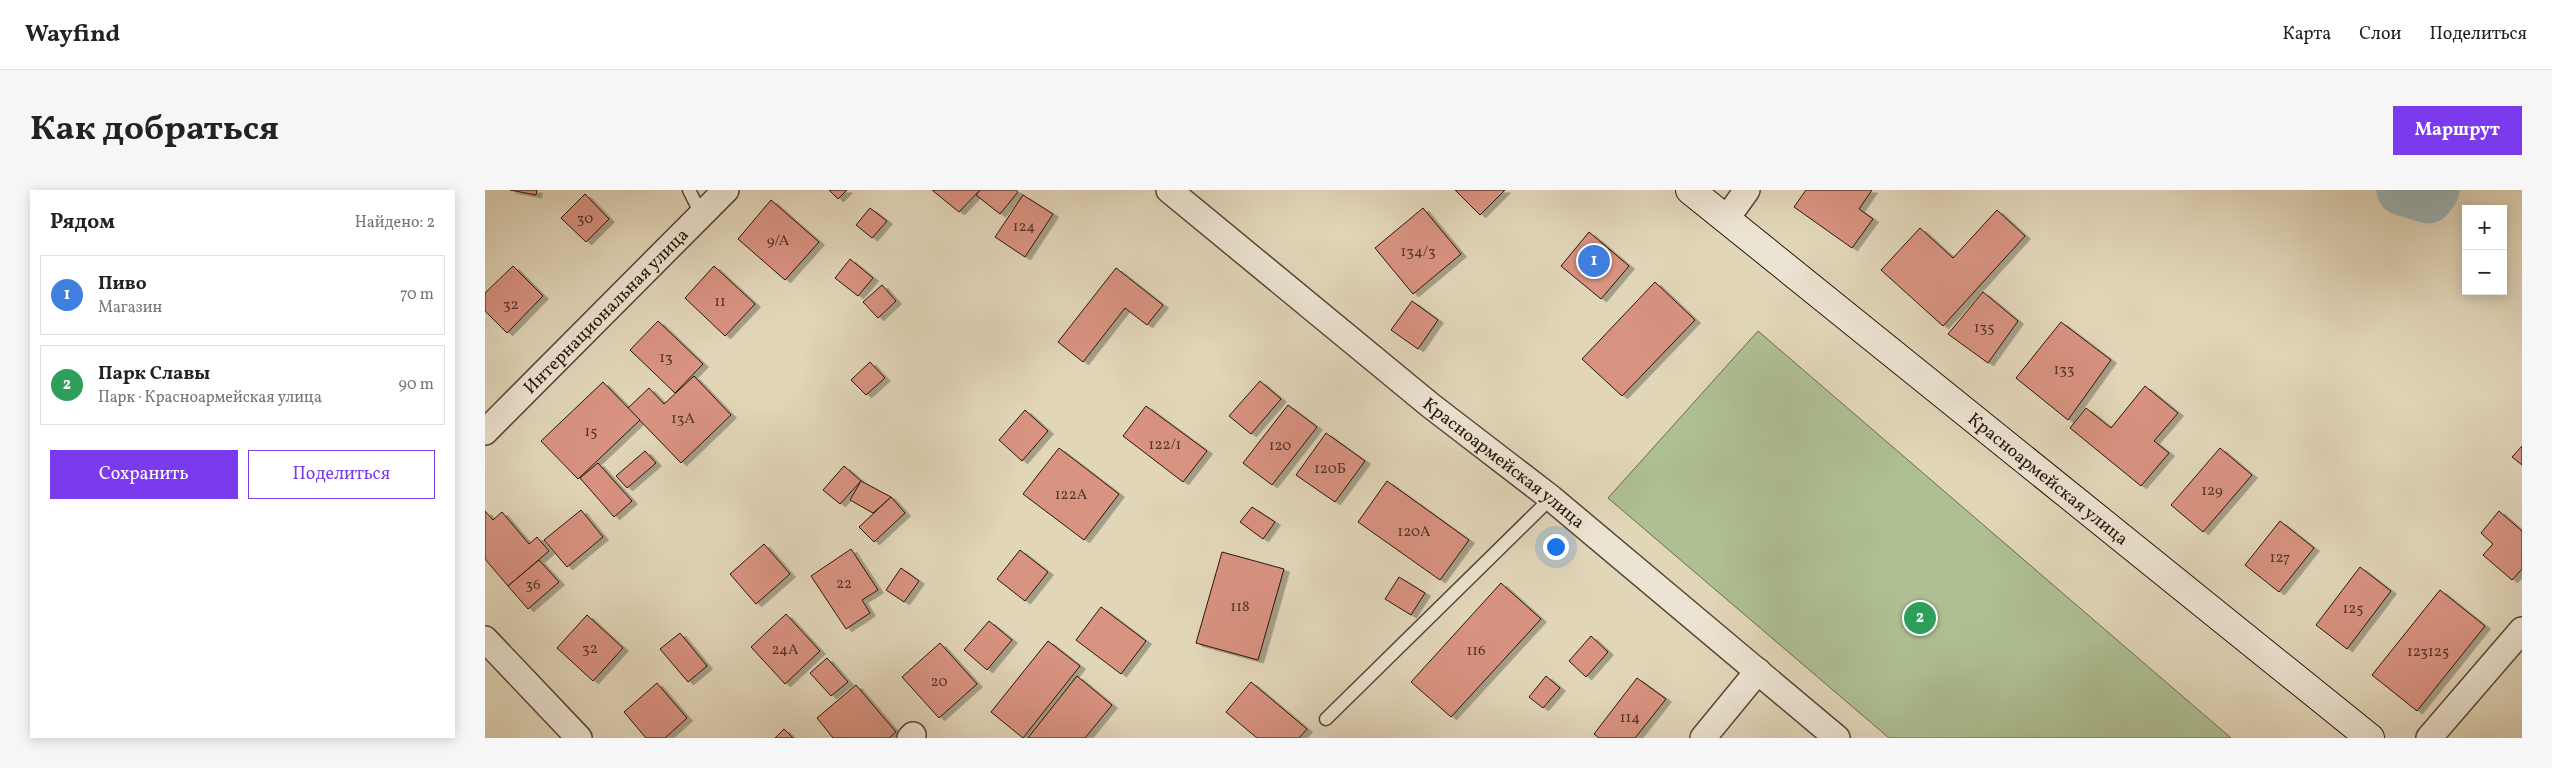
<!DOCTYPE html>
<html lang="ru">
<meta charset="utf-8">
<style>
:root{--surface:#fff;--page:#f6f6f6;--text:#222;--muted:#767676;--line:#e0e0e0;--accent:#7c3aed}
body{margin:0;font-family:Vollkorn,serif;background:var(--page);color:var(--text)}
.controls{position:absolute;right:15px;top:15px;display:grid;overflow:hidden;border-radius:0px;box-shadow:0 2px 12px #0003}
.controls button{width:45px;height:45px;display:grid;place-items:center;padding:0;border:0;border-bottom:1px solid var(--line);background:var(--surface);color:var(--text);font:25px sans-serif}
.you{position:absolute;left:1070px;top:356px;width:18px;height:18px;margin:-12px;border:4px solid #fff;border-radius:50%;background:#1a73e8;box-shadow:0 0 0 8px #1a73e833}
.badge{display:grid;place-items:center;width:32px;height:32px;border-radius:50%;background:var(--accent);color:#fff;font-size:16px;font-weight:700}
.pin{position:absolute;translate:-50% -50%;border:2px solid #fff;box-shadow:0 1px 5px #0006}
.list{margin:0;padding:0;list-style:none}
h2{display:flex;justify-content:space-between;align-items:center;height:65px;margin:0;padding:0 20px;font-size:21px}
h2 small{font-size:16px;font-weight:400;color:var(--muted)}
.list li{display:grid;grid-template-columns:32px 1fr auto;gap:15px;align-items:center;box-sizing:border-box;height:80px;margin:0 10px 10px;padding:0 10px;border:1px solid var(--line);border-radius:0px}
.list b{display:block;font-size:19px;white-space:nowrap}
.list p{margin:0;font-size:16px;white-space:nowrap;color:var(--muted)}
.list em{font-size:16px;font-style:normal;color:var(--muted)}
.actions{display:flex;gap:10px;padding:15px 20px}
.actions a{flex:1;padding:11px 0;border:1px solid var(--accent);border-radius:0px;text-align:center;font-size:18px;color:var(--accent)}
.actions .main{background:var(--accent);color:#fff}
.map{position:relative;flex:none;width:2037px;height:548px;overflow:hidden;border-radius:0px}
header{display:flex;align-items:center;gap:30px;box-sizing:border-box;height:70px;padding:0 25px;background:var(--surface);border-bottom:1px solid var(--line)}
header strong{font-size:24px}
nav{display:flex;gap:28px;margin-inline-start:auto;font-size:18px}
.intro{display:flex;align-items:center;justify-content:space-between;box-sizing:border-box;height:120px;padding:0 30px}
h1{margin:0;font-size:35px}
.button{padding:12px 22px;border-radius:0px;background:var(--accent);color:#fff;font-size:18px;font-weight:700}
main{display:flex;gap:30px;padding:0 30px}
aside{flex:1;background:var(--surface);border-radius:0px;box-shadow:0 2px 12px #0003}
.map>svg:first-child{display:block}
.green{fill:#aebf92;stroke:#6b6a4e}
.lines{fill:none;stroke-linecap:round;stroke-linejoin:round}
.river{stroke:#9bb6bb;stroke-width:51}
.building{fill:#d99381;stroke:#281609;filter:url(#shadow)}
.lane-casing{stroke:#564635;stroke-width:15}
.street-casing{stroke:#564635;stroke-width:28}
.secondary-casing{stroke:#281609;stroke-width:30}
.lane{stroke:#ece4d2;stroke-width:12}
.street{stroke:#ece4d2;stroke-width:25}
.secondary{stroke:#ece4d2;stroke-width:28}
.labels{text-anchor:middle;stroke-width:5;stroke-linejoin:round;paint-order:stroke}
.number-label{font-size:15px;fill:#543527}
.street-label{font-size:18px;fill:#281609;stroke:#ece4d2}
</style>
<header>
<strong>Wayfind</strong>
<nav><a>Карта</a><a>Слои</a><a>Поделиться</a></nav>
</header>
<div class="intro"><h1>Как добраться</h1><a class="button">Маршрут</a></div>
<main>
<aside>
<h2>Рядом<small>Найдено: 2</small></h2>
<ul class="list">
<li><span class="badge" style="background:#3f7fe0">1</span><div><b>Пиво</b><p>Магазин</p></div><em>70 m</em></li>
<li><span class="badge" style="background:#2e9e5b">2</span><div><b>Парк Славы</b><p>Парк · Красноармейская улица</p></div><em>90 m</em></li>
</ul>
<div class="actions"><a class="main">Сохранить</a><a>Поделиться</a></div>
</aside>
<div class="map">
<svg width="2037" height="548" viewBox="0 0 2037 548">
<defs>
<filter id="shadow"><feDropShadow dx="5.5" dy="3" stdDeviation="0" flood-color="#0004"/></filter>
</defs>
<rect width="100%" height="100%" fill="#e2d6b9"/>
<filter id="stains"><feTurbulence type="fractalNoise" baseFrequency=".004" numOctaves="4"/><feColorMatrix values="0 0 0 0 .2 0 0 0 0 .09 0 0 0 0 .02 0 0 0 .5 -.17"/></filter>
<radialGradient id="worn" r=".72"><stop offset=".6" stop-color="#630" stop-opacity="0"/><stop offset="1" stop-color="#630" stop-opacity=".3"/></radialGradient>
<path class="green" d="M1273 141 1746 548H1404L1123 308Z"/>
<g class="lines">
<path class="river" d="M1917 0 1943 8 1949 0"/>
</g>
<g class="building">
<path d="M25 0H52L51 5Z"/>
<path d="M344 0H362L353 9Z"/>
<path d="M447 0H495L474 22Z"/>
<path d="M495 0H531L533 2 515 24 491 5Z"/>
<path d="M970 0H1020L995 25Z"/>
<path d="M1321 0H1387L1374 19 1388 29 1367 58 1309 17Z"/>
<path d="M100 4 124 29 101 52 76 28Z"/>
<path d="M538 5 568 24 540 67 510 47Z"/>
<path d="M286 10 334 52 300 90 253 49Z"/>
<path d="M385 18 402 31 387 48 371 35Z"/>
<path d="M938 18 976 64 928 104 890 58Z"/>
<path d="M1512 20 1540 46 1458 136 1396 80 1435 38 1468 68Z"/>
<path d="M1104 42 1144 76 1116 109 1076 76Z"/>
<path d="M365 69 388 88 373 106 350 88Z"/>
<path d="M28 76 58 106 22 143 0 121V103Z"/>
<path d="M229 76 270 114 240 146 200 108Z"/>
<path d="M631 78 678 115 662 135 640 118 598 172 573 152Z"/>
<path d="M1170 92 1210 130 1137 206 1097 169Z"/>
<path d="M397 95 411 111 393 128 378 112Z"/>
<path d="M1498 102 1533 131 1503 173 1463 144Z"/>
<path d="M927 111 953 130 933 159 906 140Z"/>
<path d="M173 131 218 174 190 203 145 160Z"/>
<path d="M1576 132 1626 170 1583 230 1531 188Z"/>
<path d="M385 172 400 188 381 205 366 190Z"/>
<path d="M209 186 246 225 196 273 143 218 164 198 179 214Z"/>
<path d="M775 191 796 209 766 244 744 226Z"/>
<path d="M118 192 155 230 93 289 56 251Z"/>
<path d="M1660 196 1693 223 1669 251 1684 263 1656 296 1585 238 1601 218 1626 238Z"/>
<path d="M803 215 832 237 787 295 758 273Z"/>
<path d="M661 216 722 261 698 292 638 246Z"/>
<path d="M540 220 563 241 537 271 514 250Z"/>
<path d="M841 243 880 271 850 312 811 285Z"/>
<path d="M2037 256V275L2027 267Z"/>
<path d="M574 258 634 304 599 350 538 304Z"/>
<path d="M1735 258 1767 285 1718 342 1686 315Z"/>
<path d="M160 261 171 273 142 298 131 286Z"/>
<path d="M113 273 147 311 129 327 95 288Z"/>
<path d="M359 276 376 291 355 314 338 300Z"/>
<path d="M376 291 406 307 388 323 365 310Z"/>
<path d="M902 291 984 350 955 390 873 332Z"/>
<path d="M406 307 420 323 389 352 374 337Z"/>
<path d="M767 317 790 332 778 349 755 332Z"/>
<path d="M96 320 118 347 82 377 59 350Z"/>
<path d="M0 321 8 330 17 322 44 354 52 347 64 361 23 396 0 369Z"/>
<path d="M2014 321 2037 341V379L2027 390 1998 365 2008 354 1996 343Z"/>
<path d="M1795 331 1829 358 1794 402 1760 375Z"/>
<path d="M279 354 305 384 271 414 245 384Z"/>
<path d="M366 359 393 400 377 410 385 423 361 439 326 386Z"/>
<path d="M535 360 563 382 540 411 512 389Z"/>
<path d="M737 362 799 379 773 470 711 453Z"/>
<path d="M54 370 74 392 43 419 23 396Z"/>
<path d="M1875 377 1906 401 1862 459 1831 435Z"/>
<path d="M416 378 434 391 419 412 401 400Z"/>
<path d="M914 387 940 403 926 425 900 409Z"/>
<path d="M1016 393 1056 429 966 527 926 492Z"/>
<path d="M1955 400 2000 436 1932 521 1887 485Z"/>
<path d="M616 417 661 451 636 484 591 450Z"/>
<path d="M301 424 335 461 300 494 266 457Z"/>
<path d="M102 425 138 458 108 491 72 458Z"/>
<path d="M504 431 527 450 502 480 479 460Z"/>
<path d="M195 443 222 476 203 492 175 459Z"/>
<path d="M1106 446 1123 462 1101 487 1084 471Z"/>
<path d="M563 451 595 476 538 548 506 522Z"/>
<path d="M455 453 492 494 454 528 417 487Z"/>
<path d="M342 468 363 492 346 506 325 483Z"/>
<path d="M592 486 627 515 600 548H543Z"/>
<path d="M1061 486 1075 498 1058 518 1044 507Z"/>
<path d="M1152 488 1181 509 1150 548H1114L1109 544Z"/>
<path d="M766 492 822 539 814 548H772L741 522Z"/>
<path d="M172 493 202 528 180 548H161L139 522Z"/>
<path d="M371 495 411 542 404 548H348L332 528Z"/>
<path d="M299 539 308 548H290Z"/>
</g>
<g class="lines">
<g class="lane-casing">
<g id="lane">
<path d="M204 0 216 24"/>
<path d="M841 529 1066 308"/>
</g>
</g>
<g class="street-casing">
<g id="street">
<path id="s1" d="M684 0 945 215 1066 308 1352 548"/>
<path d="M1242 28 1262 0"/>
<path id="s2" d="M0 242 241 0"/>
<path d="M0 449 94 548"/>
<path d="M425 548 428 545"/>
<path d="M1218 548 1273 481"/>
<path d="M1944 548 2037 440"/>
</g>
</g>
<g class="secondary-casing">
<g id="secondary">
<path id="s3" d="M1205 0 1885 548"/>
</g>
</g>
<use href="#lane" class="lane"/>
<use href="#street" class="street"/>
<use href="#secondary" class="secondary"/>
</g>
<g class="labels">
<g class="number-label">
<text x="100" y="33">30</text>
<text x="539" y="41">124</text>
<text x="293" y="55">9/А</text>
<text x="933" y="66">134/3</text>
<text x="235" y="116">11</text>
<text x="26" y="119">32</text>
<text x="1499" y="142">135</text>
<text x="181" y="172">13</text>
<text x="1579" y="184">133</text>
<text x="198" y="233">13А</text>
<text x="106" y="246">15</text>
<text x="680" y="259">122/1</text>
<text x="795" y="260">120</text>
<text x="845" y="283">120Б</text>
<text x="1727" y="305">129</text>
<text x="586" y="309">122А</text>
<text x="929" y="346">120А</text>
<text x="1795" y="372">127</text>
<text x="359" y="398">22</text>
<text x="48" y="399">36</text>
<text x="755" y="421">118</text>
<text x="1868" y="423">125</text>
<text x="105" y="463">32</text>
<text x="300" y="464">24А</text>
<text x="991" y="465">116</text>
<text x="1943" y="466">123125</text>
<text x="454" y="496">20</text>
<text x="1145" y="532">114</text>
</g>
<g class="street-label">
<text dy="6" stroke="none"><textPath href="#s2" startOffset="171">Интернациональная улица</textPath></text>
<text dy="6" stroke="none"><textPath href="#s1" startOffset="432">Красноармейская улица</textPath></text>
<text dy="6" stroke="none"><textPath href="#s3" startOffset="460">Красноармейская улица</textPath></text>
</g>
</g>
<rect width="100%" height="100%" filter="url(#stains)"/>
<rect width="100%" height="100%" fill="url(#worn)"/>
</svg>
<div class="controls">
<button>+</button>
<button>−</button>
</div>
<div class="you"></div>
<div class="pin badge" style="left:1109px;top:71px;background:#3f7fe0">1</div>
<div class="pin badge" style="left:1435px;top:428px;background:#2e9e5b">2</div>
</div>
</main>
